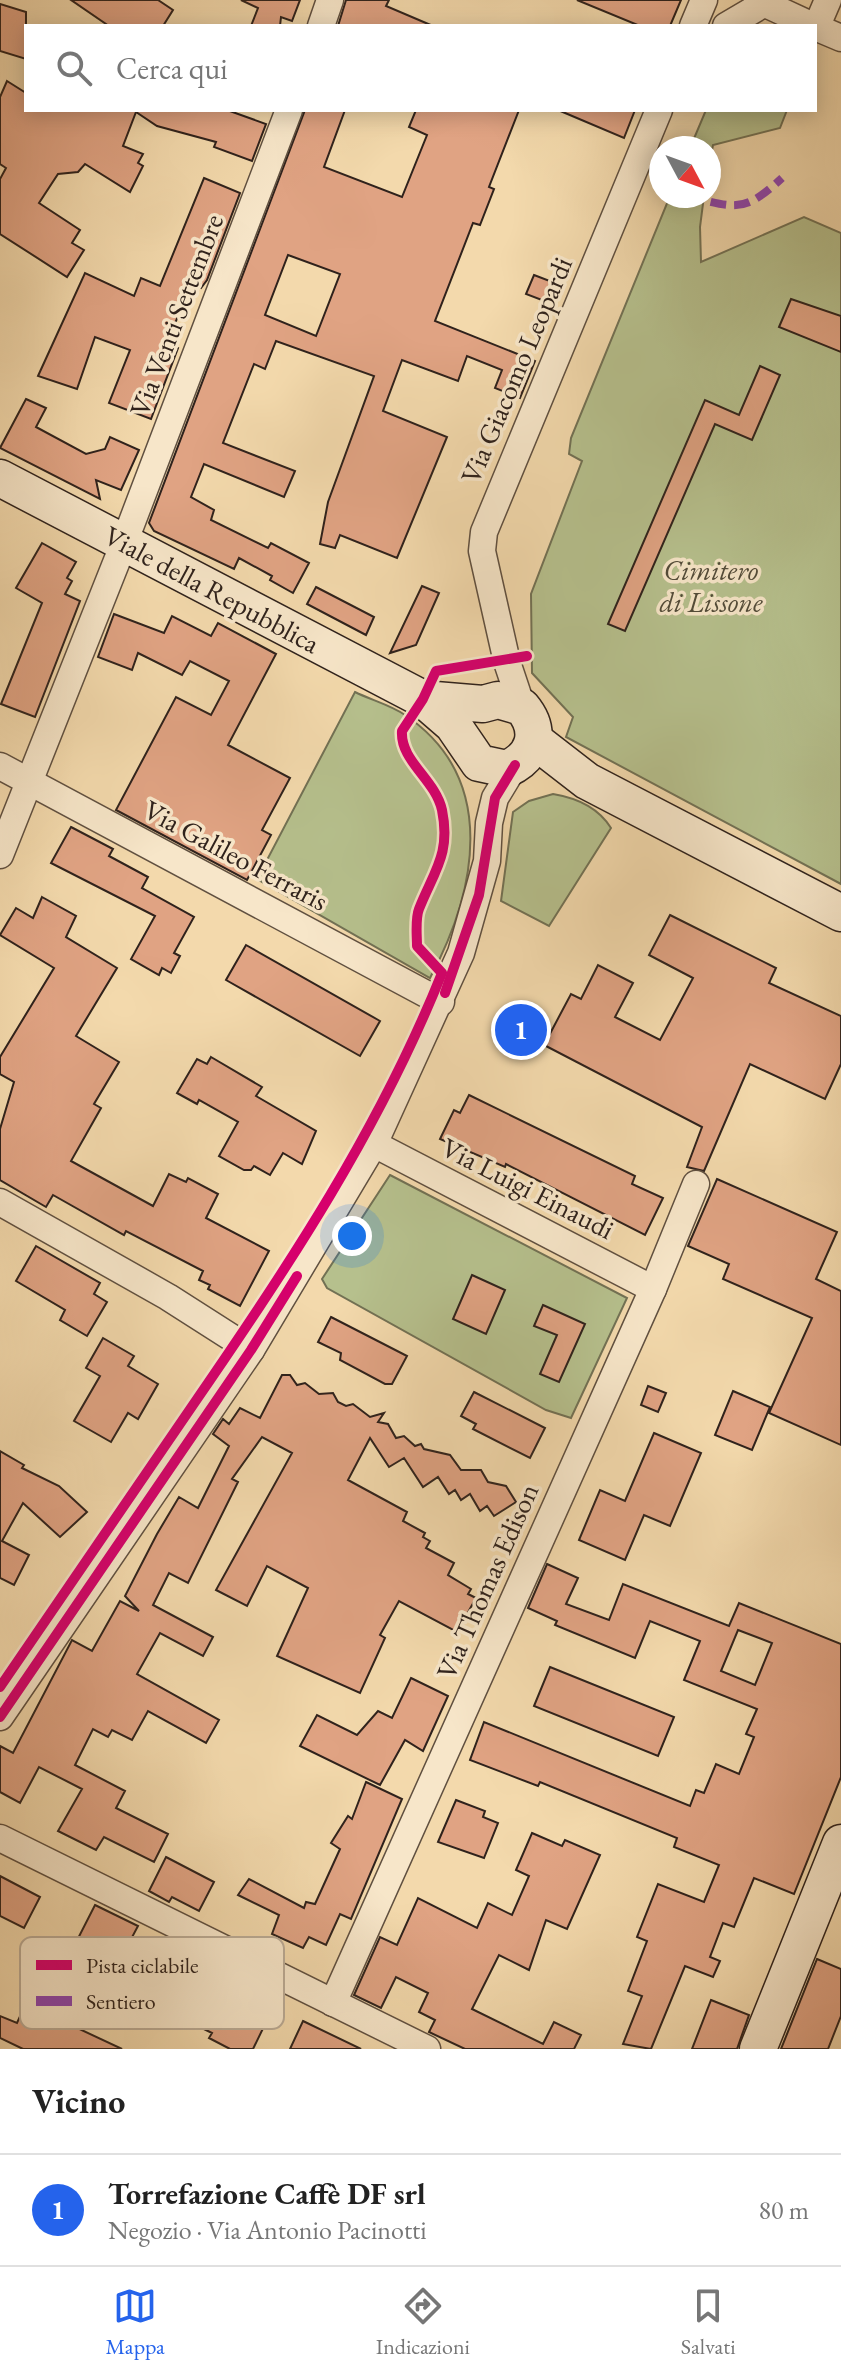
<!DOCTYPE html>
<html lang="it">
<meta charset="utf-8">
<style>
:root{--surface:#fff;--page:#f6f6f6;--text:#222;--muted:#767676;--line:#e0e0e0;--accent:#2563eb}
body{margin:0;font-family:"EB Garamond",serif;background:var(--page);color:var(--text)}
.compass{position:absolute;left:649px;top:136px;width:72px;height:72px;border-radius:50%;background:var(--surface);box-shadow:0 4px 20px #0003;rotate:131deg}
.you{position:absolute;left:352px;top:1236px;width:28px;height:28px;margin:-20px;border:6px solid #fff;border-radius:50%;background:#1a73e8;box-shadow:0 0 0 12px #1a73e833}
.badge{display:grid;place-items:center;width:52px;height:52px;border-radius:50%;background:var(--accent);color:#fff;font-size:26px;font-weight:700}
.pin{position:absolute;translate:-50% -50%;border:4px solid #fff;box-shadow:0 2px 8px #0006}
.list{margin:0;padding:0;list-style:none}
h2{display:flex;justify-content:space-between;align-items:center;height:104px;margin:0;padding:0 32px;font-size:34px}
h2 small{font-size:26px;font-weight:400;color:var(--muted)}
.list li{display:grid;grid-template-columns:52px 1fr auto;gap:24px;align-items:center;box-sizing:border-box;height:112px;padding:0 32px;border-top:2px solid var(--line)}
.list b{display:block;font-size:30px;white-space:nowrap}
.list p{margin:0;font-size:26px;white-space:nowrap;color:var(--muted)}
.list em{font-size:26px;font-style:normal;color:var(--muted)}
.icon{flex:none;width:44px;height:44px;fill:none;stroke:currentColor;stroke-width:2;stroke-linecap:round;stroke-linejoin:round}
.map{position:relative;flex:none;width:841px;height:2049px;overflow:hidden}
.search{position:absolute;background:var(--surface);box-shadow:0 4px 20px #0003;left:24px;right:24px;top:24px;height:88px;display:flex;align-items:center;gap:20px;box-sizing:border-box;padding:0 28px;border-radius:0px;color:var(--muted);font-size:30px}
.sheet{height:216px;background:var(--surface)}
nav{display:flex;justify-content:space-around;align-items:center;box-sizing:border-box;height:112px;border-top:2px solid var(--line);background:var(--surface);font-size:22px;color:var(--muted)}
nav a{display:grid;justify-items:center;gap:4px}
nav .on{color:var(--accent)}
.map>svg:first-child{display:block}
.green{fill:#b6c08d;stroke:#727154;stroke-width:2}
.building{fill:#e0a383;stroke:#2f221c;stroke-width:2;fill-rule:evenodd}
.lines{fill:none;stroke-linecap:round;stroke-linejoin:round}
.street-casing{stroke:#605040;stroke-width:29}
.secondary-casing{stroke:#2f221c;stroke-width:39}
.street{stroke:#f7e6c9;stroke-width:26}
.secondary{stroke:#f7e6c9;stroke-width:36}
.quiet{stroke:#8e44ad;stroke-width:8;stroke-dasharray:16 8;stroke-linecap:butt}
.cycleway-casing{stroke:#f7e6c9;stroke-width:15}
.cycleway{stroke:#d6006c;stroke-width:10}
.labels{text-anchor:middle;stroke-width:7;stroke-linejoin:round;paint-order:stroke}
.street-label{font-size:28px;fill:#2f221c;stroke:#f7e6c9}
.park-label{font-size:28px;font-style:italic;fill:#514a38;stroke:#f7e6c9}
.key{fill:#f7e6c9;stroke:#bbab95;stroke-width:2}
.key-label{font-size:22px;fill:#2f221c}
</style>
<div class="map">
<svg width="841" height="2049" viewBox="0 0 841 2049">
<rect width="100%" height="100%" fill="#f3d9ac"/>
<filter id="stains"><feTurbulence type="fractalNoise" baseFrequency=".0025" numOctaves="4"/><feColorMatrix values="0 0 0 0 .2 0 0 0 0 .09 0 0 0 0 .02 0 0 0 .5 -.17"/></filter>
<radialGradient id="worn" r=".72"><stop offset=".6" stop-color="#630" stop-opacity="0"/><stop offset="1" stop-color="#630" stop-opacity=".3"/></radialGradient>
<g class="green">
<path d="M706 110H787L780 128 713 145 709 167V148H690Z"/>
<path d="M670 196H704L700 227 701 262 804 217 841 233V884L566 737 573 717 532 673 531 594 582 461 569 454 571 438Z"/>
<path d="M355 692C371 700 391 705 405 715 500 779 476 892 430 978L257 879Z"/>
<path d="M553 794C577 798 598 807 611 828L549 926 501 901 513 812 529 801Z"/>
<path d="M390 1175 627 1298 571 1418 546 1410 327 1288 322 1279Z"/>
</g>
<g class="building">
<path d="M71 0H158L173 10 163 26H109Z"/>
<path d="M241 0H300L292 21 281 17 280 26H251L258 8Z"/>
<path d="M346 0H389L386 6 433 26H338Z"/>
<path d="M577 0H681L670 26H640Z"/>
<path d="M0 4 26 12V59L0 51Z"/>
<path d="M7 81 26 93V110H227L266 124 252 161 214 147 216 142 157 126 136 112 123 146 143 154 138 163 143 166 130 192 85 164 78 172 58 174 39 203 80 230 72 243 84 250 67 277 0 234V179L6 168 0 164V97Z"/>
<path d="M305 110H345L324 167 402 197 427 135 409 127 416 110H519L489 187 494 189 480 225 473 223 435 321 535 361 520 398 495 388 502 370 467 356 458 381 402 360 383 411 447 437 397 558 340 535 335 548 320 544 328 502 374 376 276 341 265 369 254 364 223 443 295 471 284 497 204 464 191 497 214 510 211 520 268 548 271 543 309 563 293 593 270 580 272 576 239 558 234 569 154 531 149 523ZM288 255 340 274 316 336 265 315Z"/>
<path d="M558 110H635L624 138Z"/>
<path d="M204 178 240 193 207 280 201 288 191 283 167 344 178 348 151 419 109 403 130 350 95 337 77 389 38 376 85 273 134 296 141 278 160 286Z"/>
<path d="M534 275 555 283 547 302 526 294Z"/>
<path d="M791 299 841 316V352L779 327Z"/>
<path d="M760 366 780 375 752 440 715 424 625 631 608 624 705 400 739 415Z"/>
<path d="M26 399 46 408 36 427 86 454 105 449 110 437 139 450 121 490 96 480 100 499 0 448Z"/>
<path d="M42 543 76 562 67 578 72 581 65 594 80 601 35 717 1 704 42 603 16 588Z"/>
<path d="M422 586 439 593 416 645 390 653Z"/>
<path d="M316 587 374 617 366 635 307 604Z"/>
<path d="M114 614 164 633 172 616 211 636 218 623 276 654 228 745 290 778 262 830 271 835 247 880 116 810 176 697 211 715 229 681 190 661 182 675 138 653 132 670 98 657Z"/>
<path d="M71 827 113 849 109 856 148 877 142 888 194 917 174 953 180 956 171 973 162 968 159 975 131 959 155 916 51 863Z"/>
<path d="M42 897 76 916 66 937 117 968 76 1036 119 1062 94 1104 101 1108 71 1161 153 1206 169 1174 186 1182 188 1178 218 1194 206 1218 269 1251 240 1306 208 1289 210 1285 199 1280 203 1271 126 1231 124 1235 53 1195 46 1207 0 1180V1129L14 1082 0 1074V1057L54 968 0 935 16 908 33 918Z"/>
<path d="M670 915 776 968 769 983 841 1016V1064L825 1099 750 1064 704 1171 687 1167 702 1127 544 1045 571 994 581 999 598 965 633 983 615 1017 660 1040 693 978 649 955Z"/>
<path d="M246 945 380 1021 360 1056 226 980Z"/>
<path d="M211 1057 262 1087 256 1096 316 1131 302 1164 283 1153 270 1175 254 1166 251 1170H244L219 1156 238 1122 199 1100 197 1104 177 1093 197 1059 207 1064Z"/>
<path d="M469 1095 635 1176 632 1184 663 1198 645 1235 506 1164 505 1167 440 1139 454 1110 460 1113Z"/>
<path d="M717 1179 837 1232 816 1279 841 1291V1445L769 1413 812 1318 723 1279 729 1264 688 1246Z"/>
<path d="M36 1246 100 1283 94 1294 107 1302 87 1336 60 1320 65 1310 16 1281Z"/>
<path d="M472 1275 505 1290 486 1334 453 1319Z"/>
<path d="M543 1305 585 1324 559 1382 540 1374 557 1335 534 1326Z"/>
<path d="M331 1317 407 1356 392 1384H385L340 1360 341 1353 318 1342Z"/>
<path d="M103 1338 134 1356 128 1366 158 1384 138 1419 128 1413 111 1442 74 1421 100 1376 86 1368Z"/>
<path d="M282 1375H290L297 1385 305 1383 319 1394 333 1393 338 1402 346 1406 353 1404 370 1417 384 1413 378 1422 388 1424 396 1438 404 1436 415 1446 421 1444 424 1449 450 1455 461 1470H481L488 1482 506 1486 516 1502 494 1516 487 1506 480 1511 470 1494 461 1500 455 1490 449 1494 438 1477 423 1487 404 1458 389 1467 370 1438 348 1480 407 1512 403 1521 425 1533 423 1537 430 1541 426 1548 454 1563 448 1575 471 1589 468 1594 476 1598 457 1632 399 1601 380 1635 385 1638 360 1693 277 1656 308 1588 267 1566 247 1606 216 1590 292 1453 262 1437 232 1479 238 1482 188 1583 169 1573 153 1605 213 1637 203 1656 160 1633 137 1674 219 1720 206 1743 148 1711 132 1740 112 1730 108 1737 93 1729 75 1765 125 1791 116 1808 168 1834 154 1862 104 1837 96 1850 58 1831 82 1789 39 1767 20 1803 0 1792V1746L13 1753 72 1640 92 1651 120 1601 139 1611 125 1596 157 1534 179 1497 198 1508 229 1446 213 1434 223 1419 229 1424 240 1408 260 1418Z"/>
<path d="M648 1386 666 1393 658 1412 641 1405Z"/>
<path d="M733 1391 770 1407 752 1450 715 1435Z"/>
<path d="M474 1392 545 1428 530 1458 473 1429 476 1424 461 1416Z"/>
<path d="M654 1433 701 1453 670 1526 644 1515 625 1560 579 1540 600 1490 625 1501Z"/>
<path d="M0 1451 24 1465 22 1468 59 1486 87 1512 60 1537 23 1503 2 1541 29 1555 14 1585 0 1578Z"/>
<path d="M547 1564 578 1578 566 1604 609 1620 623 1584 729 1626 739 1603 841 1644V1777L794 1894 754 1878 734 1927 723 1923 710 1957 720 1961 713 1977 685 1966 651 2049 623 2044 642 1996 628 1991 647 1941 637 1937 658 1884 704 1902 719 1865 674 1847 677 1838 540 1782 538 1786 470 1760 484 1722 690 1806 696 1790 704 1793 716 1764 739 1774 754 1737 746 1734 757 1709 684 1680 700 1641 650 1621 635 1658 555 1625 557 1621 528 1608ZM738 1630 772 1643 755 1685 721 1671Z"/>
<path d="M550 1667 674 1717 658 1756 534 1706Z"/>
<path d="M411 1678 448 1696 423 1751 405 1740 380 1785 300 1746 317 1715 357 1735 378 1711 392 1718Z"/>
<path d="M366 1782 402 1799 351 1919 340 1914 326 1945 309 1937 303 1948 272 1934 279 1915 238 1895 249 1879 304 1908 306 1902 315 1904 340 1849 331 1843 348 1816 352 1819Z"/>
<path d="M456 1800 485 1811 483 1817 498 1823 484 1858 438 1842Z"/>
<path d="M532 1833 562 1846 565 1840 600 1855 567 1929 546 1920 529 1970 499 1955 472 2009 543 2044 554 2022 581 2035 574 2049H465L429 2032 435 2020 419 2012 428 1993 396 1977 381 2008 354 1995 380 1937 397 1945 418 1898 477 1928 488 1903 512 1915 529 1876 516 1870Z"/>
<path d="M166 1857 214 1882 199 1911 172 1897 169 1902 149 1891Z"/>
<path d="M0 1876 40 1897 24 1928 0 1916Z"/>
<path d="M95 1905 138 1926 120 1960 106 1953 73 2026 122 2049H23L0 2038V2016L17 2023 47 1957 65 1964Z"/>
<path d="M192 1951 241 1975 232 1992 271 2012 253 2049H230L209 2038 212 2033 163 2009Z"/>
<path d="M817 1959 841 1969V2016L828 2049H781Z"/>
<path d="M711 2000 749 2015 737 2049H692Z"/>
<path d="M303 2021 361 2049H290Z"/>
</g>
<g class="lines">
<g class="street-casing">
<g id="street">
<path d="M757 0 813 26"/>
<path d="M321 26 330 0"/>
<path d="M693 26 704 0"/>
<path d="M726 26 765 3"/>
<path d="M815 27 841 38"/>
<path d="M816 28 828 0"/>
<path d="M522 707 507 662 482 551 484 532 659 110"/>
<path d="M0 766 441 1002"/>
<path d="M0 855 124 543 289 110"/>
<path d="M374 1144 653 1289"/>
<path d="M0 1202 168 1297 251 1350"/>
<path d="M0 1717 251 1350 374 1144 461 953 487 861 489 823 495 798 515 765"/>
<path d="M0 1838 427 2049"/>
<path d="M333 2003 653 1289 696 1184"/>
</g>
</g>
<g class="secondary-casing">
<g id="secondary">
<path d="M0 478 423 699 453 725 479 763 507 769C535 756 542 731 522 707L498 700 483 704 423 699"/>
<path d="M534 740 587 781 841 913"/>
<path d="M758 2049 841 1843"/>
</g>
</g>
<use href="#street" class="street"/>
<use href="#secondary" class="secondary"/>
<g class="quiet">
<path d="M660 188H661"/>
<path d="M687 196C736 208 743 214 782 178"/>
</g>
<g class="cycleway-casing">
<g id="cycleway">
<path d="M445 993 479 895 495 798 515 765"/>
<path d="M0 1687C65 1592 130 1497 195 1402 289 1266 380 1128 442 973L417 946C417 935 415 919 419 909 434 871 451 854 442 810 435 779 400 761 402 731L423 699 436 671 527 656"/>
<path d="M0 1717 251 1350 297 1276"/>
</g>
</g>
<use href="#cycleway" class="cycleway"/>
</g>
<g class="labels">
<g class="street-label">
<text transform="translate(176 315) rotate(-69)" y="10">Via Venti Settembre</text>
<text transform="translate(516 370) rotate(-67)" y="10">Via Giacomo Leopardi</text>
<text transform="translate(212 589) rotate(28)" y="10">Viale della Repubblica</text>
<text transform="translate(236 855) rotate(28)" y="10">Via Galileo Ferraris</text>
<text transform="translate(528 1188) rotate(27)" y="10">Via Luigi Einaudi</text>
<text transform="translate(487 1581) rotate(-66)" y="10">Via Thomas Edison</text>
</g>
<g class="park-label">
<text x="711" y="580">Cimitero<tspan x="711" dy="32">di Lissone</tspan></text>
</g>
</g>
<rect x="20" y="1937" width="264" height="92" rx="12" class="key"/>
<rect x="36" y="1960" width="36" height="10" fill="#d6006c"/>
<rect x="36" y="1996" width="36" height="10" fill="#8e44ad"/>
<g class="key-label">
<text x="86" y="1973">Pista ciclabile</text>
<text x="86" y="2009">Sentiero</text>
</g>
<rect width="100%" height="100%" filter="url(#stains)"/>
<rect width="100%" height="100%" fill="url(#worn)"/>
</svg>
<svg class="compass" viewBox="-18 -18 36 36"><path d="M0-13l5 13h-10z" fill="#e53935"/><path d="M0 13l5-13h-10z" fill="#767676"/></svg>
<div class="you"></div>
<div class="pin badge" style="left:521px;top:1030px">1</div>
<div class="search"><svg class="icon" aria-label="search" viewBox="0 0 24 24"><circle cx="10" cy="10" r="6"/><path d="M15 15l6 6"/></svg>Cerca qui</div>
</div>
<section class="sheet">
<h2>Vicino<small></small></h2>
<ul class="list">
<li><span class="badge">1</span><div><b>Torrefazione Caffè DF srl</b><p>Negozio · Via Antonio Pacinotti</p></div><em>80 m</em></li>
</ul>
</section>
<nav>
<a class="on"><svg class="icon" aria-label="map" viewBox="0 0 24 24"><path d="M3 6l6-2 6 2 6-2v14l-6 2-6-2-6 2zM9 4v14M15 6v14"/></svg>Mappa</a>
<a><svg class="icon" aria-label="directions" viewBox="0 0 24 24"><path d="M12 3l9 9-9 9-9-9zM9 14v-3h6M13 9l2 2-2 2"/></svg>Indicazioni</a>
<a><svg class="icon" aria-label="saved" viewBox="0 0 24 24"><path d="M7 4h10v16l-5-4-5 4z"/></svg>Salvati</a>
</nav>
